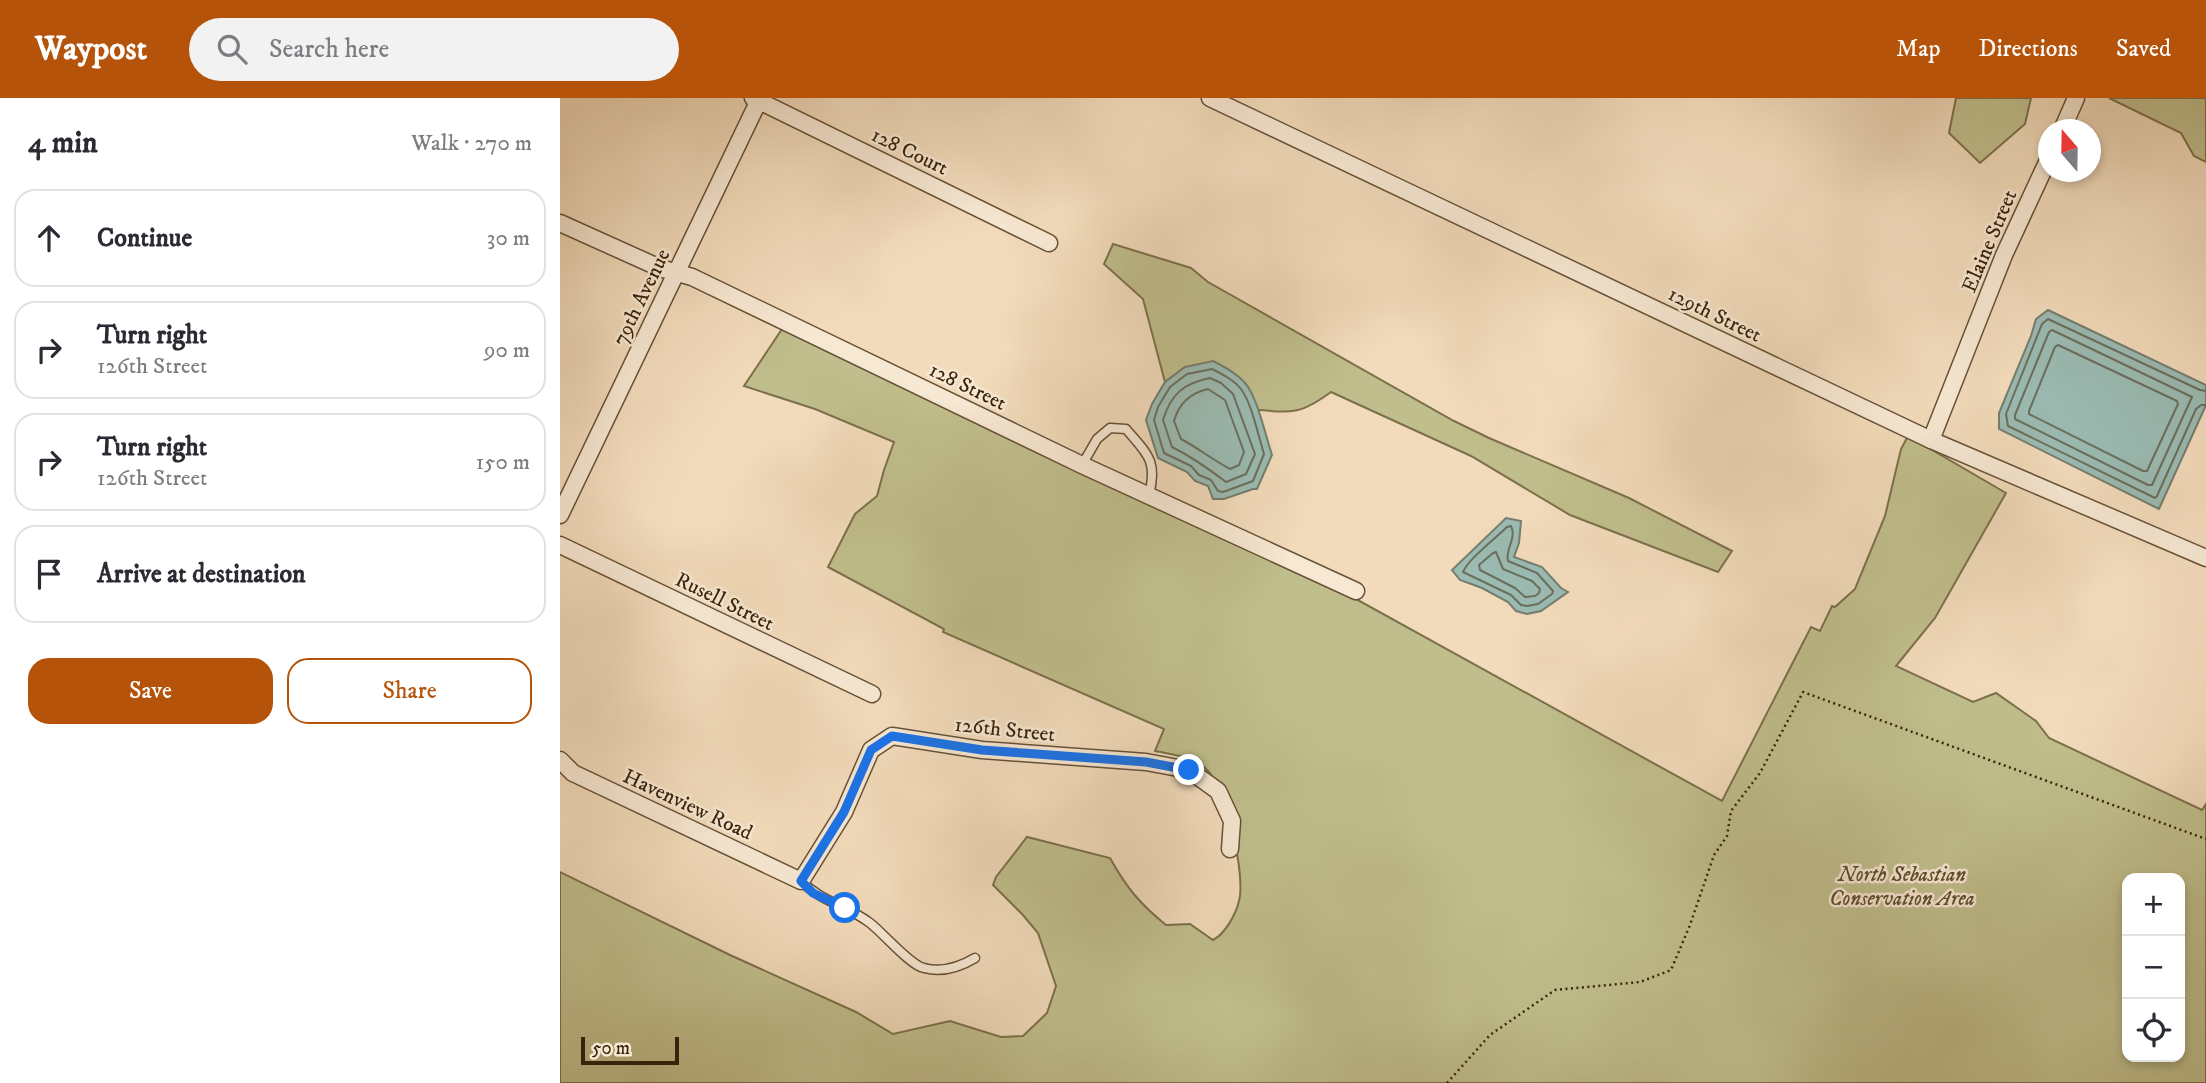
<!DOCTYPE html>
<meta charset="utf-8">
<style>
:root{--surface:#fff;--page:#f2f2f3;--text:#2b2b33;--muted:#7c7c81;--line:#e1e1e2;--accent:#b45309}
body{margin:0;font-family:"IM FELL DW Pica",serif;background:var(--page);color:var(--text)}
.controls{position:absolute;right:21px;bottom:21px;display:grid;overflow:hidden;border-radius:14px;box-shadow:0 4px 10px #0003}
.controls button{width:63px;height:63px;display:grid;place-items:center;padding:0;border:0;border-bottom:2px solid var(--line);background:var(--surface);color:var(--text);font:35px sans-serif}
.compass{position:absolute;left:1478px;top:21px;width:63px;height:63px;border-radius:50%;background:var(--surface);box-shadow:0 4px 10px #0003;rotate:340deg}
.scale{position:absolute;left:21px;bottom:18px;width:98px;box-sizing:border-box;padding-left:7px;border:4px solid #39230a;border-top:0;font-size:19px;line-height:24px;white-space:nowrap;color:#39230a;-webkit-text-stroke:5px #f7e8d3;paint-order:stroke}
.stop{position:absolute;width:21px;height:21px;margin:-16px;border:5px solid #1a73e8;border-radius:50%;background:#fff}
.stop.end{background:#1a73e8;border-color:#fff;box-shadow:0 2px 7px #0008}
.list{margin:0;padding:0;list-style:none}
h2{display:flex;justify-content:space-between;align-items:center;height:91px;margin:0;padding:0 28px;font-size:30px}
h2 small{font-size:23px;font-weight:400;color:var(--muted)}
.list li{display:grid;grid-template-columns:46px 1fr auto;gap:21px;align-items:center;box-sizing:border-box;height:98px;margin:0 14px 14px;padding:0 14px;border:2px solid var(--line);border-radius:21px}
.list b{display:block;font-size:26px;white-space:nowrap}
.list p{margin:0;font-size:23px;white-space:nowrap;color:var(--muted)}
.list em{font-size:23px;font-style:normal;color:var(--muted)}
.actions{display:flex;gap:14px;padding:21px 28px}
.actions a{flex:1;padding:16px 0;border:2px solid var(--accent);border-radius:21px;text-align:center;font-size:24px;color:var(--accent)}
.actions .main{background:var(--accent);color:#fff}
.icon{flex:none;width:38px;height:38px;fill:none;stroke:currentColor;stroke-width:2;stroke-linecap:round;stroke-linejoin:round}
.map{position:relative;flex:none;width:1646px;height:985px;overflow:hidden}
header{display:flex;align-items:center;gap:42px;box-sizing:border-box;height:98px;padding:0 35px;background:var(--accent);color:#fff}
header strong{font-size:33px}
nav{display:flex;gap:38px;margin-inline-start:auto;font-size:24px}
.search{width:490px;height:63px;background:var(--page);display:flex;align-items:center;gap:18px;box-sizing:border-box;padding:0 24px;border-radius:38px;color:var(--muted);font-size:26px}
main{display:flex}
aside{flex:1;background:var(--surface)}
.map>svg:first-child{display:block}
.green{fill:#c0be8c;stroke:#7c704b;stroke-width:2;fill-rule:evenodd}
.water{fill:#9bbbb3;stroke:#747e6f;stroke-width:2}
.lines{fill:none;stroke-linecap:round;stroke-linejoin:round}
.shore{stroke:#6a6f5e;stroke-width:2}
.service-casing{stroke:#675136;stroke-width:11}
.minor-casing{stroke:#675136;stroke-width:19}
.path{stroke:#39230a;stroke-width:2.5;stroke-dasharray:2 3.5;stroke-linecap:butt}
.service{stroke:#f7e8d3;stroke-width:8}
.minor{stroke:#f7e8d3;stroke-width:16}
.route{stroke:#1a73e8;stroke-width:9}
.labels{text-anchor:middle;stroke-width:5;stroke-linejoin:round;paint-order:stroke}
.street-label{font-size:21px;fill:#39230a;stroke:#f7e8d3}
.park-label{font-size:21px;font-style:italic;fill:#5b4a2a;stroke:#f7e8d3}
</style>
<header>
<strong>Waypost</strong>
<div class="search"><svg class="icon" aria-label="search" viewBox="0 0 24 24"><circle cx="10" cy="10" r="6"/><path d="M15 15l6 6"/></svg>Search here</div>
<nav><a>Map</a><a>Directions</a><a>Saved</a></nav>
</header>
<main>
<aside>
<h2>4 min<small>Walk · 270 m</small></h2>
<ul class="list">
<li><svg class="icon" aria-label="ahead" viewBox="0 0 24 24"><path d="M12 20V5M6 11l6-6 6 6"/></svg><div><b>Continue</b></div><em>30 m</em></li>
<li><svg class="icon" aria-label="right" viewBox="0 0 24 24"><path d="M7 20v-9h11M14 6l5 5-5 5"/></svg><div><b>Turn right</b><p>126th Street</p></div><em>90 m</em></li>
<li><svg class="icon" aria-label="right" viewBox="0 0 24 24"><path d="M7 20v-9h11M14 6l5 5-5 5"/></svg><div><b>Turn right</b><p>126th Street</p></div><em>150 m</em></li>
<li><svg class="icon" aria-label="arrive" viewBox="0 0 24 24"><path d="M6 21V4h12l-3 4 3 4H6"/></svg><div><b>Arrive at destination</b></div></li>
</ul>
<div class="actions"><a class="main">Save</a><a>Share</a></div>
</aside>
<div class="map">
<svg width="1646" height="985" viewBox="0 0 1646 985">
<rect width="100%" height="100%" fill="#f2dbbb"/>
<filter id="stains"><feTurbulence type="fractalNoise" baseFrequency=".00286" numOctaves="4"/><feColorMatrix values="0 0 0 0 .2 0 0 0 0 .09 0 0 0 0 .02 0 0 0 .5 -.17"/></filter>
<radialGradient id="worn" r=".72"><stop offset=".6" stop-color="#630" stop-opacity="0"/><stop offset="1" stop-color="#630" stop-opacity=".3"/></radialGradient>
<g class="green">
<path d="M1396 0H1471L1465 26 1420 65 1389 35Z"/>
<path d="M1549 0H1646V64L1634 58 1621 35Z"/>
<path d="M553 146 631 170 648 184 894 323 929 340 1069 400 1172 453 1158 474 1010 417 911 358 771 294C741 316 733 315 698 312L686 286 625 269 605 284 583 201 544 166Z"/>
<path d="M226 225 738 469 1162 703 1251 529 1260 533 1272 508 1275 509 1295 491 1325 418 1341 351 1348 338 1446 395 1375 520 1336 568 1413 604 1436 595 1476 623 1489 640 1642 712 1646 706V985H0V774L170 857 296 914 333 936 390 923 441 939 463 938 487 915 496 888 478 835 463 817 433 787 436 779 467 739 550 760C566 789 580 806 606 827L630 826 653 842C665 836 676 816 679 803 686 777 666 694 649 674 636 658 614 657 595 653L604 631 383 534 384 531 268 469 295 416 317 398 324 372 334 344 255 311 184 288ZM1567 780H1620V959H1567Z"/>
</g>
<g class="water">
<path d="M1488 212 1646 287V307L1599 411 1439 331V315L1471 238 1476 221Z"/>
<path d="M653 263C664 269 677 275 685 285 697 298 706 339 712 357L697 391H693L664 401H653L648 388 635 383 627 374 598 360 586 322 592 306 605 284 625 269Z"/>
<path d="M946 420 961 423 959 445 954 459 982 469 1001 490 1008 494 981 513 967 516 956 513 948 504 922 490 900 482 892 472Z"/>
</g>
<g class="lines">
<g class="shore">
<path d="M1492 232 1632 299 1592 387H1588L1455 321V317L1489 234Z"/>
<path d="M1498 247 1617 303 1618 306 1587 373H1583L1469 316V313L1495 249Z"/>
<path d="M652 271C662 276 674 282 681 291 692 306 698 337 704 356L693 383 663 394 658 393 651 382 639 377 631 368 604 355 594 322 598 309 610 289 627 276Z"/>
<path d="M650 280 661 285 673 296 695 356 686 376 666 384C649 371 632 359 612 349L603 322C611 296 624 285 650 280Z"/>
<path d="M648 291 665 302 684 354 679 367 670 371C653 362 638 350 621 341L614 323C619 305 630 295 648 291Z"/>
<path d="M1646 293 1640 292 1488 221 1482 226 1446 316 1448 328 1595 400 1597 398 1636 311 1641 307H1646"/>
<path d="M951 428C957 440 945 451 948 463L977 475 993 493 992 496 978 506 967 508 961 507 951 497 903 474C909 460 935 441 947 429Z"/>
<path d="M936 454 943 471 972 483 980 491 979 495 975 498 965 499 955 490 920 472 919 467 933 455Z"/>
</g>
<g class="service-casing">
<g id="service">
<path d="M522 367 537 341 550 330 566 331C587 356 598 362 589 397"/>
<path d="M241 783C262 804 288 808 310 825 323 835 351 868 364 870 383 875 400 869 415 860"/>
</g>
</g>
<g class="minor-casing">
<g id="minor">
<path d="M193 0 489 145"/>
<path d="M650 0 1371 342 1646 460"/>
<path d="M1502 32 1516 0"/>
<path d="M0 125 100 170 132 179 522 367 796 493"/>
<path d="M1371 342 1444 157 1489 60"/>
<path d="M0 417 200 0"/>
<path d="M0 447 312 596"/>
<path d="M0 662 13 675 241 783 284 714 311 652 332 638 422 652 586 664 629 672 658 693 672 723 670 751"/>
</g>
</g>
<path class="path" d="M887 985 930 937 995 892 1080 884 1111 872 1130 827 1154 757 1167 738 1171 713 1200 675 1243 594 1646 741"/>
<use href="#service" class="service"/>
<use href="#minor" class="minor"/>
</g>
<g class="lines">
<path class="route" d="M285 810 253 795 241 783 284 714 311 652 332 638 422 652 586 664 629 672"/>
</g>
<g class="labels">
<g class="street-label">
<text transform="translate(350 53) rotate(26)" y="7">128 Court</text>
<text transform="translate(1429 143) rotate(-67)" y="7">Elaine Street</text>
<text transform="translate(81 199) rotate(-64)" y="7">79th Avenue</text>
<text transform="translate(1155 216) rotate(26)" y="7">129th Street</text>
<text transform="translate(408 288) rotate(26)" y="7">128 Street</text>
<text transform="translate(165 503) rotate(26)" y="7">Rusell Street</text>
<text transform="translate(445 631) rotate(6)" y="7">126th Street</text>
<text transform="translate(128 706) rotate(25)" y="7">Havenview Road</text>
</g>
<g class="park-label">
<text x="1342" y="783">North Sebastian<tspan x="1342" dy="24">Conservation Area</tspan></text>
</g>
</g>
<rect width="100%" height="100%" filter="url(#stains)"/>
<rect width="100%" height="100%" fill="url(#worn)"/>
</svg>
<div class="controls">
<button>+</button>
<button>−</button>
<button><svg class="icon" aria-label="locate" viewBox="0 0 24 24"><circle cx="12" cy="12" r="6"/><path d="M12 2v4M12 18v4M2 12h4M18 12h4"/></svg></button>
</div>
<svg class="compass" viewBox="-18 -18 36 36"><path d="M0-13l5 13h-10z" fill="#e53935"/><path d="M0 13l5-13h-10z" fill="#7c7c81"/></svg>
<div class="scale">50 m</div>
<div class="stop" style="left:285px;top:810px"></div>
<div class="stop end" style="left:629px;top:672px"></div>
</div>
</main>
